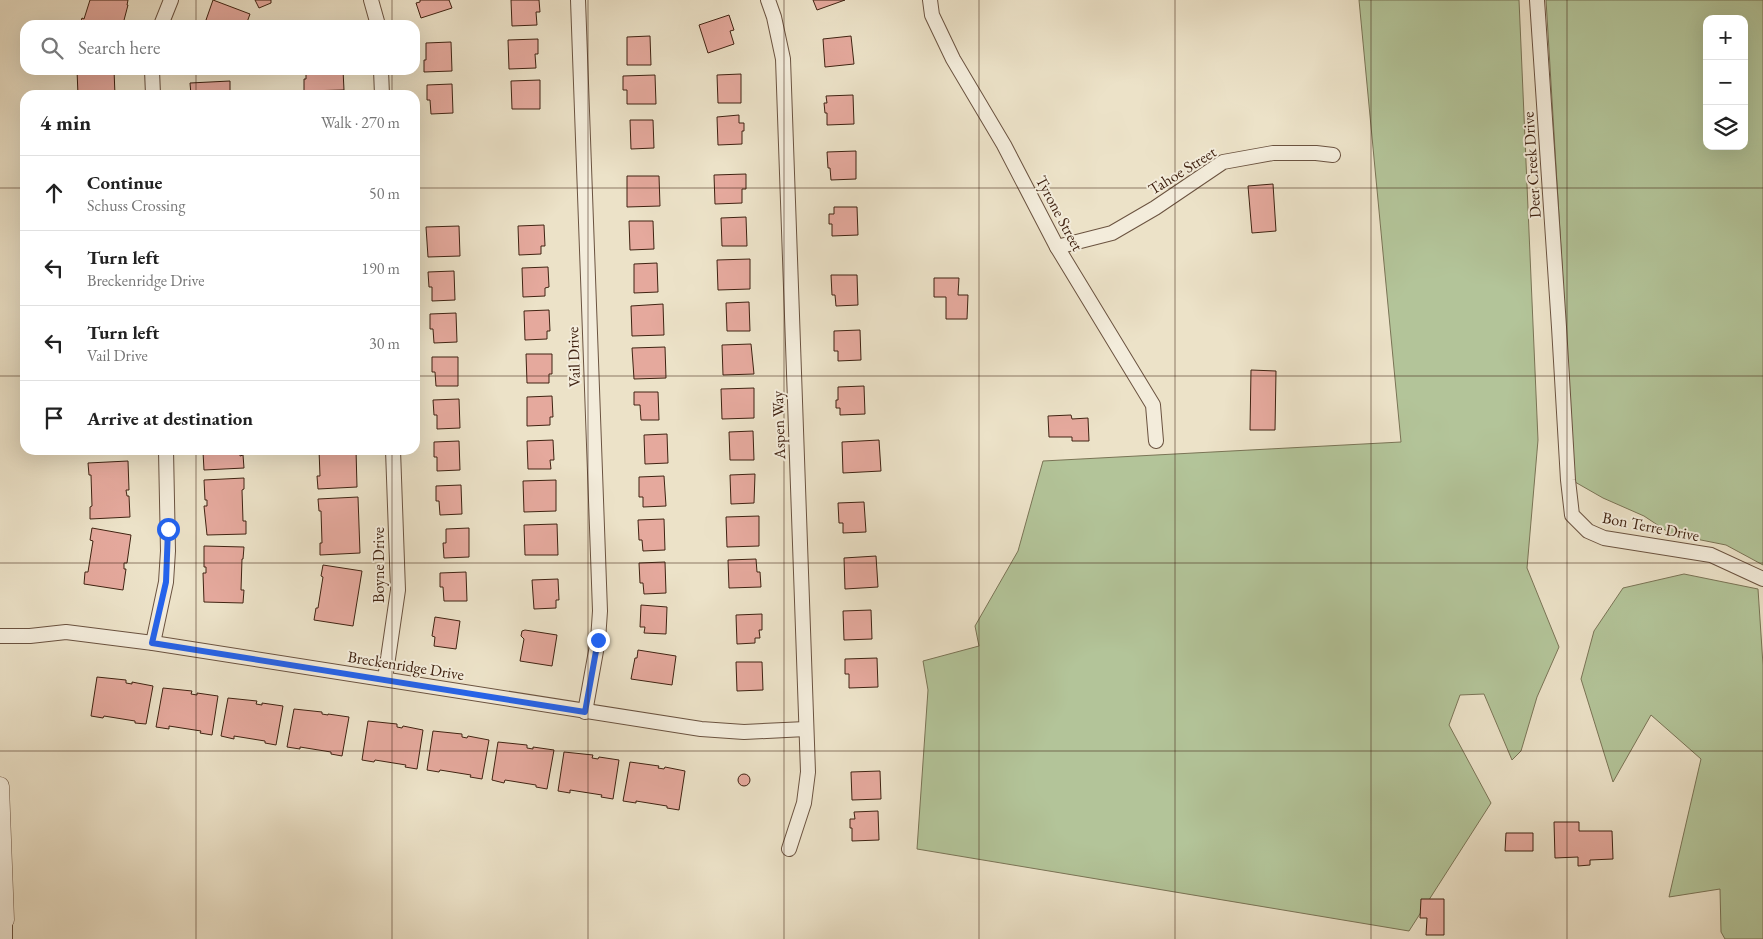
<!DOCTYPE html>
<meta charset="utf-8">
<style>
:root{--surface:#fff;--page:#f6f6f6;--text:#222;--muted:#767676;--line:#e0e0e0}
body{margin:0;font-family:"EB Garamond",serif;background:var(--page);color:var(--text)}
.controls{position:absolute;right:15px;top:15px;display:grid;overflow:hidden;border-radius:10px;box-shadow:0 5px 20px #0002}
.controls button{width:45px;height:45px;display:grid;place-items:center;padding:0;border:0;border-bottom:1px solid var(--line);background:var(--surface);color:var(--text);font:25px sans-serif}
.stop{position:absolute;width:15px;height:15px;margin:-11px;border:4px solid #2563eb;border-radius:50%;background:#fff}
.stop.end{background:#2563eb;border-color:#fff;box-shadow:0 1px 5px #0008}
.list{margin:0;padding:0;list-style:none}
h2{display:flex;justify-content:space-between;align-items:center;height:65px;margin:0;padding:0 20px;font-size:21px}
h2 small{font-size:16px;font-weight:400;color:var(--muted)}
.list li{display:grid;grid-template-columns:32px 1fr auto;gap:15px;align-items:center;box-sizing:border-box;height:75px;padding:0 20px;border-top:1px solid var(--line)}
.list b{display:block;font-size:19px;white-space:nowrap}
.list p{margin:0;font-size:16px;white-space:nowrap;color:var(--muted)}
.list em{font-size:16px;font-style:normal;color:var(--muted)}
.icon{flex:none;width:28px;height:28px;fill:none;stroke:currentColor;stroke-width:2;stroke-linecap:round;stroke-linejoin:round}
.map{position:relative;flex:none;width:1763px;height:939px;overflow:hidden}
.search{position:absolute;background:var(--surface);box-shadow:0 5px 20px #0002;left:20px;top:20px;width:400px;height:55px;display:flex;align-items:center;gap:12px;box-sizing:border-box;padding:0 18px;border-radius:15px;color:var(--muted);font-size:19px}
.panel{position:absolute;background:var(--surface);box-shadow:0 5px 20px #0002;left:20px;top:90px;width:400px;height:365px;border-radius:15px}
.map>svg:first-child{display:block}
.green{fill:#b3c499;stroke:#7a7456;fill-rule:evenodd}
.building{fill:#e5a99d;stroke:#402312}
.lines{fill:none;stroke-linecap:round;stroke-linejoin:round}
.minor-casing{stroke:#6b5340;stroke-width:16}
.tertiary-casing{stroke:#6b5340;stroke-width:19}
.minor{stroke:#f3ecdb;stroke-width:14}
.tertiary{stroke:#f3ecdb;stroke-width:18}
.route{stroke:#2563eb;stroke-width:6}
.grid{fill:none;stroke:#402312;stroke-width:1;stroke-opacity:0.55}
.labels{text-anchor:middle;stroke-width:4;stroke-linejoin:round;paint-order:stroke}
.street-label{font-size:16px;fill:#402312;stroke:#f3ecdb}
</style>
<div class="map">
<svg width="1763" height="939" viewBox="0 0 1763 939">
<rect width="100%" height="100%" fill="#ece2c8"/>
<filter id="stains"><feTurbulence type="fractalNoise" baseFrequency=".004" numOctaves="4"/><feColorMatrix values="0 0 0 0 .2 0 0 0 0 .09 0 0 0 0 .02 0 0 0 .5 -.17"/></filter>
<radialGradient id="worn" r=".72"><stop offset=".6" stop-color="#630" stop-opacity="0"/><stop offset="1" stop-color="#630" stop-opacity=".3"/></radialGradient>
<g class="green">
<path d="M1359 0H1519L1538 440 1527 568 1559 647 1537 697 1521 751 1512 760 1484 694 1460 695 1449 725 1491 803 1409 931 917 849 928 690 923 661 979 646 975 626 1018 551 1043 461 1401 442Z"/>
<path d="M1546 0H1763V565L1726 545 1671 534 1644 516 1603 498 1575 482ZM1707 19H1744V146H1707Z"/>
<path d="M1684 574 1758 589 1763 665V939H1725L1721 932 1720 889 1669 897 1701 759 1651 715 1613 782 1581 679 1594 631 1623 588Z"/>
</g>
<g class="building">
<path d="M90 0H128L127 5H128L123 24 80 25 82 18 84 19Z"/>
<path d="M213 0 250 14 246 25H206L208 21 206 20Z"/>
<path d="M255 0H271V3L259 8Z"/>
<path d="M420 0H449L452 8 421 18 416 3 420 2Z"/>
<path d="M511 0H539L540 12H536L537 25 512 26Z"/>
<path d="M813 0H845L817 10Z"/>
<path d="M729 15 734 30 730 31 734 44 708 53 699 25Z"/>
<path d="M650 36 651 65H627V37Z"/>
<path d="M851 36 854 64 825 67 823 39Z"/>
<path d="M538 39V54H535L536 68 509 69 508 40Z"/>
<path d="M451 42 452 71 424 72V60H426V43Z"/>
<path d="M75 70H114L115 95H78L77 70Z"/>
<path d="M306 70H343L344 90 304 91V79H306Z"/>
<path d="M741 74V103H718L717 75Z"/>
<path d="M655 75 656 104H627V90H623V76Z"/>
<path d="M540 80V109H512L511 81Z"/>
<path d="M230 81V93H228V95H191L190 83Z"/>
<path d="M452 84 453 113 431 114 430 100H427V85Z"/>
<path d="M853 95 854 124 827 125V113H825L824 103H827L826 96Z"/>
<path d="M739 115V123H744V131H742V144L718 145 717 117Z"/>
<path d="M630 120H653L654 148 631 149Z"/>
<path d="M856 151V179L831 180 830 168H828L827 152Z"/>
<path d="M746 174V189H742V203L715 204 714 175Z"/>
<path d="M627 176H659L660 206 627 207Z"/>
<path d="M1273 184 1276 231 1252 233 1248 186Z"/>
<path d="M834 207H857L858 235 832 236V224H829V214H834Z"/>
<path d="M746 217 747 246H722L721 218Z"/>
<path d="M629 221H653L654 249 630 250Z"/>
<path d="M544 225 545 246H541V254L519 255 518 226Z"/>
<path d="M459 226 460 256 428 257 426 227Z"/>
<path d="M750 259V289L718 290 717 260Z"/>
<path d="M657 263 658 292 634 293V264Z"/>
<path d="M548 267 549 287 545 288V296L523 297 522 268Z"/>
<path d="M454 271 455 300 432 301V287H429L428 272Z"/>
<path d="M831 275H857L858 305 836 306 835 295H832Z"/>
<path d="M934 278H959L958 295H968L967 319H946V297H934Z"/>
<path d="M749 302 750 331H727L726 303Z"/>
<path d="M663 304 664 335 632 336 631 306Z"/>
<path d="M549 310 550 331H547V339L525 340 524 311Z"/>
<path d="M456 313 457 342 434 343 433 329H430V314Z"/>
<path d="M860 330 861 360 838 361V351H834V331Z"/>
<path d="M751 344 754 374 723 375 722 345Z"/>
<path d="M665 347 666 378 634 379 632 348Z"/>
<path d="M526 354H552V374H549V383H527Z"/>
<path d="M432 357H458V386H436L435 372H432Z"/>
<path d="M1251 370 1276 371 1275 430H1250Z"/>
<path d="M864 386 865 414 840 415V408H836V400H838V387Z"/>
<path d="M754 388V418L722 419 721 389Z"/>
<path d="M634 392H658L659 420H641L640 405H634Z"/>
<path d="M552 396 553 417H550V425L527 426V397Z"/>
<path d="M459 399 460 428 437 429V415H434L433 400Z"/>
<path d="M1071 415 1072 419 1088 418 1089 441H1072V437H1049L1048 416Z"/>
<path d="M753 431 754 460H730L729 432Z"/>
<path d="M667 434 668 463 645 464 644 435Z"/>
<path d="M553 440 554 460H550L551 469H528L527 441Z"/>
<path d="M879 440 881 471 843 473 842 442Z"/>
<path d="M459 441 460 470 437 471V457H434V442Z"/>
<path d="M202 450H240V456L243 455 244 468 204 470 203 452Z"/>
<path d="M319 450H356L357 487 318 489 317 476H320Z"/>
<path d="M128 461 129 490H126L127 496H129L130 517 90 519V507L92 506 91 475H89L88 463Z"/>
<path d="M755 474 754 503 731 504 730 475Z"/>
<path d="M664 476 666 506 643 507V497H639V477Z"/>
<path d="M244 478V489L242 490 243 521H246V534L207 535 204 506H207V500H205L204 480Z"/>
<path d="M556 480V511L524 512 523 481Z"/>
<path d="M461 485 462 514 440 515 439 501H436V486Z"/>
<path d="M358 497 360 553 320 555V543H322L321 511H319L318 499Z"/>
<path d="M864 502 866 532 843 533V523H839L838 503Z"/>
<path d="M759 516V546L727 547 726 517Z"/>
<path d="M664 519 665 550 643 551 642 540H639L638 520Z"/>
<path d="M557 524 558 555H525L524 525Z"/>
<path d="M92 528 131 535 127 563H124V569H126L123 590 84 584 85 572H88L93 541 90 540Z"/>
<path d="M469 528V557L444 558 443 543H446V529Z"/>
<path d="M204 546 244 547 243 559H242L241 590H244L243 603 204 602 203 573H206V567H204Z"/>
<path d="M876 556 878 587 845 589 844 558Z"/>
<path d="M756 559 757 572H760L761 587 729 588 728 560Z"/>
<path d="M665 562 666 593 644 594 643 583H640L639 563Z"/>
<path d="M323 565 362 571 353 626 314 620 316 608H318L323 577 321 576Z"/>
<path d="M466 572 467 601H444L443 587H440V573Z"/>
<path d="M558 579 559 600H556V608L534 609 532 580Z"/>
<path d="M641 605 667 607 666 634 644 633 645 627H640Z"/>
<path d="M871 610 872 639 844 640 843 611Z"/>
<path d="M762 614V630H759L760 638H755V643L737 644 736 615Z"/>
<path d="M435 617 460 621 456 649 434 646 435 637 432 636Z"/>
<path d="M525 630 557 635 552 666 520 661 524 639 521 636 522 631Z"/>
<path d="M638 650 676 656 672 685 631 679 635 658H637Z"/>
<path d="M877 658 878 687 849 688V674H845V659Z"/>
<path d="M736 662H762L763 690 737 691Z"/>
<path d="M97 677 126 680V683L132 684V682L153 686 146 724 135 723V721L104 716 103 718 91 716Z"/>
<path d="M163 688 192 691 191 694 197 695V693L218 696 212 735 200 733 201 731 169 726V729L156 727Z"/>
<path d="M228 698 257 701 256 704 262 705V703L283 706 276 745 265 743V741L234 736V739L221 736Z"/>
<path d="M294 709 322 712V714L328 715V714L349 717 342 756 331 754V752L300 747V749L287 747Z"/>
<path d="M368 721 397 724V727L402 728 403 726 423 730 417 769 405 767 406 765 375 760 374 762 362 760Z"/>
<path d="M433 731 462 734V737L467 738 468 736 489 740 482 779 470 777 471 775 440 770 439 772 427 770Z"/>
<path d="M498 742 527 745V748L533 749V747L554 750 547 789 536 787V785L505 780 504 783 492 780Z"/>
<path d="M564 752 593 755 592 758 598 759 599 757 619 760 613 799 601 797 602 795 570 790V793L558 791Z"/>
<path d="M630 762 659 766 658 768 664 769 665 767 685 771 679 810 667 808V806L636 801V803L623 801Z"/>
<path d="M880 771 881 799 852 800 851 772Z"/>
<circle cx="744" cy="780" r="6"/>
<path d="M878 811 879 840 852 841V828H850V819H855L854 812Z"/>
<path d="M1554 822H1579V831H1612L1613 859 1590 860V865L1578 866V857L1555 858Z"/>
<path d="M1506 833H1533V851H1505Z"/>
<path d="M1421 899H1444V935H1426L1427 918H1420Z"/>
</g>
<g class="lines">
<g class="minor-casing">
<g id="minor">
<path d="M371 0 378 25"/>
<path d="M578 0 600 611 598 640 585 712"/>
<path d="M768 0 774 17 783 59 808 772 804 803 789 849"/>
<path d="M930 0 932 15 953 59 1004 145 1057 247 1153 405 1156 441"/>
<path d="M1537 0 1559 327 1568 480 1572 515 1588 531 1604 538 1711 555 1763 579"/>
<path d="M161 25 171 0"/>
<path d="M152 70 153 95"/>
<path d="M381 70 382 95"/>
<path d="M1057 247 1112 233 1155 208 1223 162 1273 153H1316L1333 155"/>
<path d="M0 636H30L66 632 153 643 701 729 744 732 806 729"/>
<path d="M153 643 166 582 168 551 166 450"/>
<path d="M385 679 398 590 393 450"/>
<path d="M5 920V939"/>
</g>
</g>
<g class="tertiary-casing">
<path id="tertiary" d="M0 786 5 920"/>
</g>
<use href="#minor" class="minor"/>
<use href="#tertiary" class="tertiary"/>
</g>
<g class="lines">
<path class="route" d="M168 529 166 582 152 643 585 712 598 640"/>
</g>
<path class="grid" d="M196 0V25M392 0V25M588 0V939M784 0V939M979 0V939M1175 0V939M1371 0V939M1567 0V939M196 70V95M392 70V95M0 188H25M415 188H1763M0 376H25M415 376H1763M196 450V939M392 450V939M0 563H1763M0 751H1763"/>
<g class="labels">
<g class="street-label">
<text transform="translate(1531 165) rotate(-94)" y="6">Deer Creek Drive</text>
<text transform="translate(1182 170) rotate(-32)" y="6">Tahoe Street</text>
<text transform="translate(1060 213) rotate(62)" y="6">Tyrone Street</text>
<text transform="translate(573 357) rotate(-92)" y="6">Vail Drive</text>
<text transform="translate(778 425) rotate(-92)" y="6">Aspen Way</text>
<text transform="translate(1651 526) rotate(11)" y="6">Bon Terre Drive</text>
<text transform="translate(378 565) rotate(-90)" y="6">Boyne Drive</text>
<text transform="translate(406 665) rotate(9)" y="6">Breckenridge Drive</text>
</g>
</g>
<rect width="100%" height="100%" filter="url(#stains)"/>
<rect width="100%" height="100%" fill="url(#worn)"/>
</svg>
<div class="controls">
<button>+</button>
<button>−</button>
<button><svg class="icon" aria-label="layers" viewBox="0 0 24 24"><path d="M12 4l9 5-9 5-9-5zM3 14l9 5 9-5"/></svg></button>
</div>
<div class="stop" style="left:168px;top:529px"></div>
<div class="stop end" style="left:598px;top:640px"></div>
<div class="search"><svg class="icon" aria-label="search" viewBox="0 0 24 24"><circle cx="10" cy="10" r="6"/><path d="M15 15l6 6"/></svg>Search here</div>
<section class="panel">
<h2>4 min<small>Walk · 270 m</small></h2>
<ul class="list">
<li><svg class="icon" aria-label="ahead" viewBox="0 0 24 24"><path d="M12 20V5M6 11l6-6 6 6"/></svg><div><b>Continue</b><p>Schuss Crossing</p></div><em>50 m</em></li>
<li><svg class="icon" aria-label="left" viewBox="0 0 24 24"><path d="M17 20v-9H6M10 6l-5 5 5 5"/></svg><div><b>Turn left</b><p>Breckenridge Drive</p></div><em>190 m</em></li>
<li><svg class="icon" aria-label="left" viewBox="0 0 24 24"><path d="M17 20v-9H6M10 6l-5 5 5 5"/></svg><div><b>Turn left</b><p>Vail Drive</p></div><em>30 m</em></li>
<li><svg class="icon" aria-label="arrive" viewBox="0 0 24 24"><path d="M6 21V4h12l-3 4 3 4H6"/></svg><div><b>Arrive at destination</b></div></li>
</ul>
</section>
</div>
